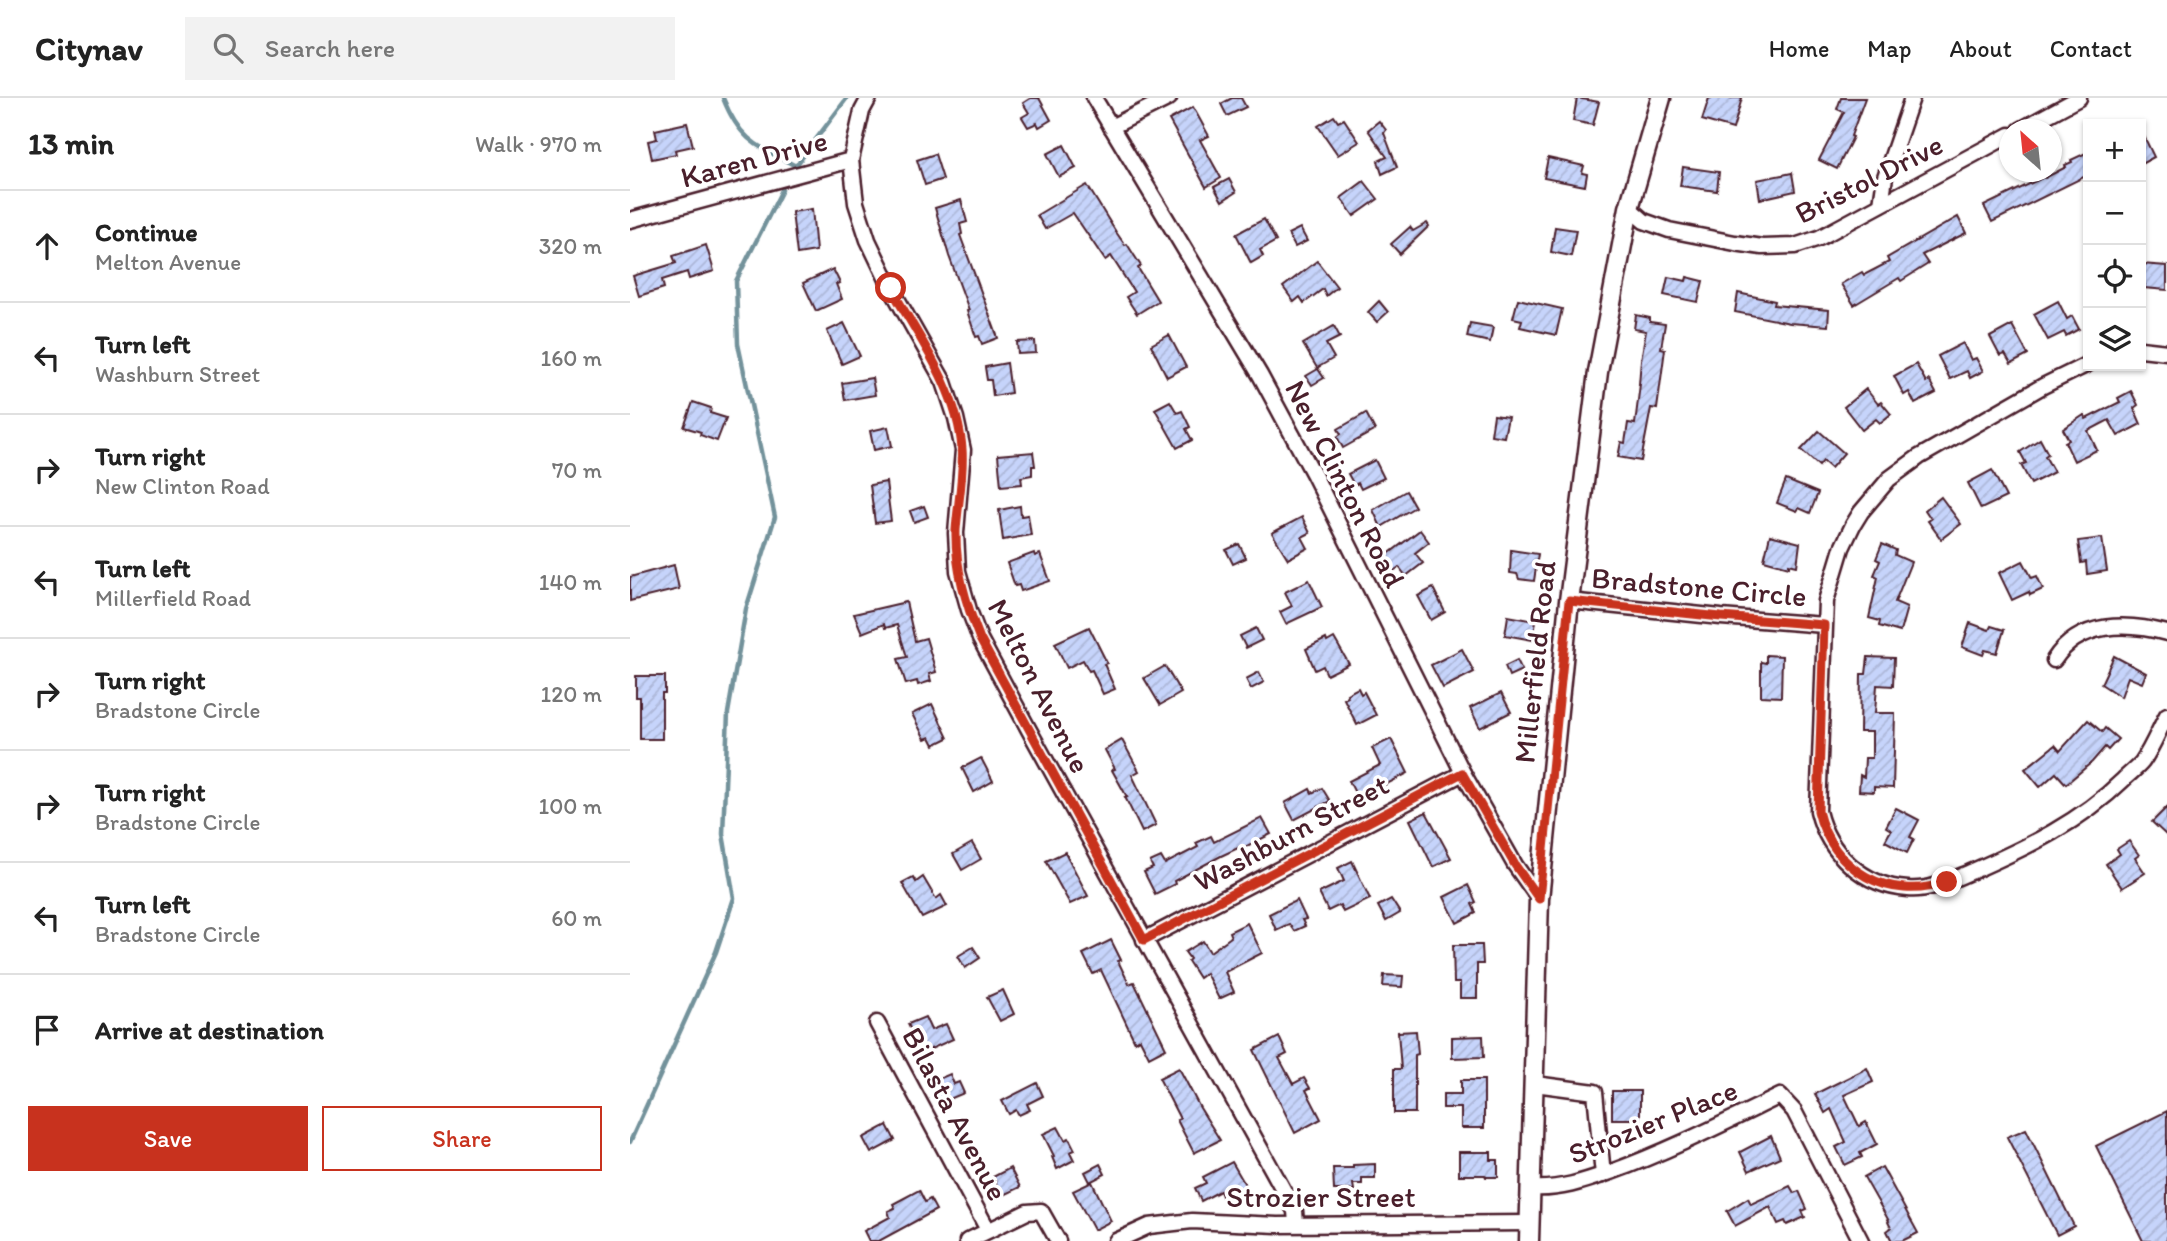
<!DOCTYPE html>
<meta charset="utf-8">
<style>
:root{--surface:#fff;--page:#f2f2f2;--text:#222;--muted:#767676;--line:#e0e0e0;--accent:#c8321e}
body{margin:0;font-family:Itim,sans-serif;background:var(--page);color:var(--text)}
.controls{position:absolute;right:21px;top:21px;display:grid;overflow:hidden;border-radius:0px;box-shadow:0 2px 5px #0004}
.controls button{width:63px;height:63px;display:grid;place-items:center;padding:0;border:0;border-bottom:2px solid var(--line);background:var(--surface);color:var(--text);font:35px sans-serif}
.compass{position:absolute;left:1369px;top:21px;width:63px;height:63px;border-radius:50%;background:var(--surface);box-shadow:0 2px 5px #0004;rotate:333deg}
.stop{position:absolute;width:21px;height:21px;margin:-16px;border:5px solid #c8321e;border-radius:50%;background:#fff}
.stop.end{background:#c8321e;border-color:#fff;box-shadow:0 2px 7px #0008}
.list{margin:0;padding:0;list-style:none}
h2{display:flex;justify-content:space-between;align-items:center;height:91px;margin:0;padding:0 28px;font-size:30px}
h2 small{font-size:23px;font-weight:400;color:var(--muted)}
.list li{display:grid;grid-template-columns:46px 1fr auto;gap:21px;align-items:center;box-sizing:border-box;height:112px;padding:0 28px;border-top:2px solid var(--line)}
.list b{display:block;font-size:26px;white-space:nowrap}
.list p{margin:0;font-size:23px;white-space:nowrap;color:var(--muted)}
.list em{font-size:23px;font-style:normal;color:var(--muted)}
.actions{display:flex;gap:14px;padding:21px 28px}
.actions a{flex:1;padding:16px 0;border:2px solid var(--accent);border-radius:0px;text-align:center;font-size:24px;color:var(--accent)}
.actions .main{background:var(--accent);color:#fff}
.icon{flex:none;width:38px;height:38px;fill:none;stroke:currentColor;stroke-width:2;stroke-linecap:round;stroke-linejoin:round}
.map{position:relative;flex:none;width:1537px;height:1143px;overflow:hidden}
header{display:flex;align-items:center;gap:42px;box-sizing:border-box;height:98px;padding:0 35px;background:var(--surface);border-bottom:2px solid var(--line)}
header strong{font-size:33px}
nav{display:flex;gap:38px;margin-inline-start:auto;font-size:24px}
.search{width:490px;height:63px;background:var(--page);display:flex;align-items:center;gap:18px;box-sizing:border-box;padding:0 24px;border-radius:0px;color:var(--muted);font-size:26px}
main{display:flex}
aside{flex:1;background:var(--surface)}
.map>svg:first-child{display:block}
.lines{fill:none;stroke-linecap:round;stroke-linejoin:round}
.stream{stroke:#73929b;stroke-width:4.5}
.building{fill:url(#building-hatch);stroke:#4a1f2b;stroke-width:2}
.minor-casing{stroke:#4a1f2b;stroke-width:19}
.major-casing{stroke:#4a1f2b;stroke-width:23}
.minor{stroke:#fff;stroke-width:14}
.major{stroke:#fff;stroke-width:18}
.route{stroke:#c8321e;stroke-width:9}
.labels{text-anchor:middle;stroke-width:7;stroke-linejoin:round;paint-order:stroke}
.street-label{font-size:30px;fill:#4a1f2b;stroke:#fff}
</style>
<header>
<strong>Citynav</strong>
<div class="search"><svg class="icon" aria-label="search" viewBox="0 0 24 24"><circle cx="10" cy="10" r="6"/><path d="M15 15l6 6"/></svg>Search here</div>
<nav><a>Home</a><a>Map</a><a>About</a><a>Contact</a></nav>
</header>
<main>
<aside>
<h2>13 min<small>Walk · 970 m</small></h2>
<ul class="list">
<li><svg class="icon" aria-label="ahead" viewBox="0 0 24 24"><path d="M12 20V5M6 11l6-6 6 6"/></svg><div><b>Continue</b><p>Melton Avenue</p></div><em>320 m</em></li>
<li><svg class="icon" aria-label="left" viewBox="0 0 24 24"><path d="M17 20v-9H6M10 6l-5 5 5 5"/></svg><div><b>Turn left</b><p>Washburn Street</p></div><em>160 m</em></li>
<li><svg class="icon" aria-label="right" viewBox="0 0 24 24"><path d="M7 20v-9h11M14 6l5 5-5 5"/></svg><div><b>Turn right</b><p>New Clinton Road</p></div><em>70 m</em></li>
<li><svg class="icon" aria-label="left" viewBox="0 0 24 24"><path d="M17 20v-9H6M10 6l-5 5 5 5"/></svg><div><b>Turn left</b><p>Millerfield Road</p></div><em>140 m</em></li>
<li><svg class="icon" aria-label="right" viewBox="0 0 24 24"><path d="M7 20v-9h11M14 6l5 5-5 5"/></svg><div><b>Turn right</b><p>Bradstone Circle</p></div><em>120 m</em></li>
<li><svg class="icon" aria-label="right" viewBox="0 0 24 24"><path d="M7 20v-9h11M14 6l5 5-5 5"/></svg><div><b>Turn right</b><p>Bradstone Circle</p></div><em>100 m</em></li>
<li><svg class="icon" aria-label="left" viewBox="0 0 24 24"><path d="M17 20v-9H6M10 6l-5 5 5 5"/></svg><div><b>Turn left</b><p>Bradstone Circle</p></div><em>60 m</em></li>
<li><svg class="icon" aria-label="arrive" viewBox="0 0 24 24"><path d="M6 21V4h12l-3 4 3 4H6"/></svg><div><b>Arrive at destination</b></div></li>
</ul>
<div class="actions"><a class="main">Save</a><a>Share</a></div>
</aside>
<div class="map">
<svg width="1537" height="1143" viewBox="0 0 1537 1143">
<defs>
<pattern id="building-hatch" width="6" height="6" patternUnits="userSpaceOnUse" patternTransform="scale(1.75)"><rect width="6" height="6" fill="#c6d4fb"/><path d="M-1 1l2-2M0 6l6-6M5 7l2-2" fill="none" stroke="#acb6d7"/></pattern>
</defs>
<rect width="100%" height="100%" fill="#fff"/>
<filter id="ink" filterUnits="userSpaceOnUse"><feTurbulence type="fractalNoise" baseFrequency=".0143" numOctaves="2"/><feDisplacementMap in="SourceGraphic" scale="14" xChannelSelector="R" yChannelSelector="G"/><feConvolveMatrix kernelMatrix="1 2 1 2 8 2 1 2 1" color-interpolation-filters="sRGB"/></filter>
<g filter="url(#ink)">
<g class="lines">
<g class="stream">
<path d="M93 0C110 43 127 48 166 68"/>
<path d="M165 69 217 0"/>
<path d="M0 1044 86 854 104 800 93 736 98 615 116 511 145 419 108 246 106 183 152 92"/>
</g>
</g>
<g class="building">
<path d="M401 0H409L421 22 409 29 407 25 398 29 392 19 399 15 393 5Z"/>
<path d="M602 0H611L616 9 597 18 591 6Z"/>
<path d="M947 0 969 4 963 27 943 23Z"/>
<path d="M1079 0H1112L1103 31 1072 22Z"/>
<path d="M1211 0H1235L1221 38 1223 39 1207 71 1189 62 1214 14 1207 11Z"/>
<path d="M563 9 579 38 570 42 591 80 576 89 539 22Z"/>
<path d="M704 18 708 24 714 21 729 44 708 57 688 28Z"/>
<path d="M749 23 756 32 754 35 767 69 752 76 748 63 757 59 738 32Z"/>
<path d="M57 25 63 48 45 52 46 56 22 61 18 43 27 41 25 32Z"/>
<path d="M1511 32 1524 59 1511 66Z"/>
<path d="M434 47 446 70 429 79 417 56Z"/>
<path d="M1458 54V77L1362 124 1354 108 1414 79 1415 80 1436 69 1435 67 1442 64 1441 62Z"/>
<path d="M305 56 313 81 295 87 287 62Z"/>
<path d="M918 60 954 68 952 75 957 76 955 88 914 80Z"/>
<path d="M1053 69 1089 74 1087 93 1050 88Z"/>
<path d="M1162 75 1165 93 1130 101 1127 82Z"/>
<path d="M599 81 606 94 592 103 584 89Z"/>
<path d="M734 83 748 101 724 118 711 100Z"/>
<path d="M457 87 486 134 495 147 497 146 511 168 508 170 528 203 507 216 496 199 504 194 481 158 475 162 443 115 415 131 407 117Z"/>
<path d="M331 102 337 124 330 126 332 136 330 137 368 240 352 246 349 238 346 239 337 213 339 212 319 158 305 110Z"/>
<path d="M182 111 186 153 167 156 162 114Z"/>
<path d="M1328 119 1336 135 1292 157 1298 166 1271 183 1269 180 1224 207 1211 186 1232 174 1234 177 1259 164 1257 160Z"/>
<path d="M634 121 646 143 630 152 633 158 621 165 606 136Z"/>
<path d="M797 125 799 128 770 156 761 146 780 129 783 133Z"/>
<path d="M925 129 946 132 941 158 921 154Z"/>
<path d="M670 130 677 143 665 149 658 136Z"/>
<path d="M76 147 84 173 59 181 57 174 32 182 34 190 9 198 3 178 46 165 43 158Z"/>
<path d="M687 163 707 189 696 198 693 191 674 205 670 199 664 204 653 189Z"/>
<path d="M1511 166 1537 168V192L1514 190 1515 187 1511 186Z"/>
<path d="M203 171 210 185 206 186 212 201 186 213 173 185Z"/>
<path d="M1038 179 1056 183 1057 179 1073 183 1068 204 1034 197Z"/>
<path d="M1108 195 1145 203 1144 207 1199 212 1198 228 1160 225 1105 214Z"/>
<path d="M888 201 932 211 926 237 890 229 892 222 883 220Z"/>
<path d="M749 203 758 214 747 224 738 214Z"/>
<path d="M1428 203 1437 221 1442 218 1449 231 1436 238 1434 234 1418 242 1404 216Z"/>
<path d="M1006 217 1020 220V224L1035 226 1031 250 1035 251 1027 311 1021 310 1011 363 988 359 991 344 995 345 998 325 1005 326 1010 286H1009L1011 262 1016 233 1004 231Z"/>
<path d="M214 225 230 258 212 266 197 233Z"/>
<path d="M840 225 863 229 860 244 837 239Z"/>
<path d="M1382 227 1398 257 1381 266 1375 256 1370 258 1360 239Z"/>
<path d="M704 228 710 239 696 246 704 260 687 270 673 246Z"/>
<path d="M539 237 556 269 537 279 521 247Z"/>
<path d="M405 243 406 255 388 256 387 244Z"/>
<path d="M1333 245 1341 262 1346 260 1353 273 1340 280 1337 273 1320 281 1308 258Z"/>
<path d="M377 265 381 295 363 298 361 282H357L355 269Z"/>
<path d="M1286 266 1296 284 1299 282 1306 295 1285 306 1279 294 1274 297 1264 278Z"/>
<path d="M688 271 694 280 682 287 676 278Z"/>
<path d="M242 280 245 297 215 302 212 285Z"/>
<path d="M1236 291 1248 306 1251 304 1261 316 1250 325 1246 321 1232 332 1214 309Z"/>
<path d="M1501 293 1508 307 1504 310 1511 326 1488 338 1479 322 1458 333 1467 352 1444 363 1435 344 1439 342 1433 331 1454 317 1456 321 1490 304 1488 300Z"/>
<path d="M540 303 547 315 552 313 560 329 556 331 562 342 547 350 525 311Z"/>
<path d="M63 304 81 310 80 315 96 320 87 343 70 337 71 334 54 329Z"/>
<path d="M736 315 745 332 713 350 707 339 711 336 708 331Z"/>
<path d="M864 317 878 319 874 339 861 337Z"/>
<path d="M258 329 262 348 244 352 240 333Z"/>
<path d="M1189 333 1214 355 1201 370 1193 363 1189 368 1171 352Z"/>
<path d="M1410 341 1418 356 1415 358 1424 374 1401 386 1391 367 1396 365 1390 354Z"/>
<path d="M403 354 405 368H402V377L391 379 392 386 371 388 368 357Z"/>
<path d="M745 362 754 380 731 391 728 385 724 387 718 376Z"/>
<path d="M1362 372 1376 399 1351 411 1338 385Z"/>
<path d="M1156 382 1188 395 1180 415 1169 410 1167 413 1147 405Z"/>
<path d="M256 384 261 423 245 425 240 387Z"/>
<path d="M776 393 785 409 751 429 743 412Z"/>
<path d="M1311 399 1331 426 1311 441 1298 423 1301 421 1295 412Z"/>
<path d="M294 408 298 419 284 424 280 413Z"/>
<path d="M390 408 391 418 398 417 401 437 373 442 369 412Z"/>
<path d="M672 419 680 435 672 439 678 450 658 461 642 435Z"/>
<path d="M790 432 799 444 785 455 793 465 776 478 769 469 762 474 753 460Z"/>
<path d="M1140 437 1170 445 1167 468 1159 466V469L1134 462Z"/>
<path d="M1472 440 1477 473 1457 476 1456 464 1451 465 1448 443Z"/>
<path d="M609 446 616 460 603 466 596 452Z"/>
<path d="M1252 446 1266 452 1265 457 1281 464 1265 504 1277 509 1270 534 1249 528 1250 523 1239 520 1248 479 1244 477 1250 463 1246 461Z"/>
<path d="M881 452 908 456 904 483 889 481 887 476 880 475Z"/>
<path d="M404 455 405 458 410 456 420 483 391 493 389 487 385 488 377 465Z"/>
<path d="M1393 463 1402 480 1407 478 1413 491 1400 497 1399 494 1382 502 1369 475Z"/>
<path d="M44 467 49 491 0 503V479Z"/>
<path d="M679 482 692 509 656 526 650 514 662 508 655 494Z"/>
<path d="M803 490 815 514 801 522 788 498Z"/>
<path d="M276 504 285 543 296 540 306 574 299 576 301 583 288 587 287 583 276 586 268 561 277 559 267 527 255 530 254 526 232 535 224 516Z"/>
<path d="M878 518 906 523 903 542 875 537Z"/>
<path d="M1340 525 1359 532 1361 528 1374 532 1367 555 1355 552 1353 557 1332 549Z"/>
<path d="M459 529 477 565 474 566 485 591 473 596 462 572 459 573 453 562 437 570 425 545Z"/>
<path d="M626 530 632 542 616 550 610 538Z"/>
<path d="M704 540 719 566 697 577 693 568 685 572 676 551 696 541 697 544Z"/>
<path d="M832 551 844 574 813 590 801 567Z"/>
<path d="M1136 557 1152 558 1151 599 1131 598V564L1136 565Z"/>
<path d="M1484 558 1516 575 1512 585 1498 579 1491 599 1471 586Z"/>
<path d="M1238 559 1264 560 1263 588 1247 587 1245 615H1265L1263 690 1244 689V694L1229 693 1230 677 1234 679 1235 660H1242V634H1230L1231 576H1236Z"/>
<path d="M887 562 892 572 879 578 875 568Z"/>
<path d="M535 568 551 595 530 607 514 580Z"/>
<path d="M629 574 634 584 621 591 616 581Z"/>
<path d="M6 578H35V595H32V641H10V599H6Z"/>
<path d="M728 590 731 596 734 594 746 617 727 627 714 601 718 599 717 596Z"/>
<path d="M871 595 881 614 850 630 840 610Z"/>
<path d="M302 606 318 640 304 647 300 639 295 641 282 616Z"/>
<path d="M1458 622 1472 634 1475 630 1488 641 1478 652 1475 649 1462 664 1436 686 1426 675 1410 689 1395 671 1425 647 1430 653Z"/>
<path d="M761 641 778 675 728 701 719 683 750 667 742 650Z"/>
<path d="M492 642 509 673 502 677 526 727 512 734 495 699H497L482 672 485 671 475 652Z"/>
<path d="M351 660 363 683 344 694 332 670Z"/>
<path d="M692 690 700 703 664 722 655 705 680 691 682 695Z"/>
<path d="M1537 709V738L1522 724Z"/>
<path d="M1266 710 1289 722 1280 739 1284 741 1277 755 1255 743 1261 732 1256 729Z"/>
<path d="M796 714 821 760 803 769 780 722Z"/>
<path d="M632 720 641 736 611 751 610 749 591 758 544 783 545 786 525 796 514 774 523 770 520 764 531 759 535 766 568 749 566 745 581 738 584 744Z"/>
<path d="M1499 743 1509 757 1505 760 1515 775 1492 790 1476 766 1490 756 1487 751Z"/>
<path d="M342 745 351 761 332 772 323 756Z"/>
<path d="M435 754 458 798 440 806 416 763Z"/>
<path d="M722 763 740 801 713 814 710 807 698 813 689 795 714 783 708 770Z"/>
<path d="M283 779 286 784 293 779 306 801 311 797 317 808 292 820 272 785Z"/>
<path d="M838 787 846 804 842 806 846 815 827 825 814 799Z"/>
<path d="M761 801 770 815 756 823 748 808Z"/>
<path d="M667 802 676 821 672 822 675 828 664 833 659 826 646 832 639 816Z"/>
<path d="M617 825 632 855 595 874 604 894 589 901 576 875 569 880 558 863 560 861 555 854 573 843 580 854 601 839 599 834Z"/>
<path d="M481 842 491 862 488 863 499 886 504 884 536 950 519 959 510 941 505 944 471 872 463 876 453 856Z"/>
<path d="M823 847H852L853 866H847V900H830V885H824Z"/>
<path d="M343 849 350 860 335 870 328 858Z"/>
<path d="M754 877 773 878 772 889 753 888Z"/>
<path d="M373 892 384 916 370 923 357 899Z"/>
<path d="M295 919 301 932 316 926 323 941 292 955 287 945 283 947 279 937 282 935 278 926Z"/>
<path d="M786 933 788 956 785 957V1015H764V971H771L768 934Z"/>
<path d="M853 938 854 959 822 960V939Z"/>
<path d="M649 939 657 956 649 960 663 986 674 980 680 990 676 992 691 1021 665 1035 624 952Z"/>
<path d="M549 970 570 1010 590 1042 564 1055 547 1022 550 1021 529 980Z"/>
<path d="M1237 970 1243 984 1214 997 1229 1028 1236 1024 1247 1046 1230 1055 1232 1059 1215 1067 1206 1049 1216 1044 1201 1011 1195 1015 1185 996Z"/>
<path d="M320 976 324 986 329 984 334 995 310 1005 305 994 308 992 304 983Z"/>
<path d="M831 982H854V1030H831V1010H813V996H831Z"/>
<path d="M407 985 413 998 397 1006 400 1012 389 1017 386 1012 379 1016 372 1003Z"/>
<rect x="982" y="993" width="28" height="28"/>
<path d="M1537 1013V1143H1513L1466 1048Z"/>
<path d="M257 1027 265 1042 241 1055 233 1040Z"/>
<path d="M428 1029 435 1042 439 1040 445 1052 440 1054 444 1062 427 1071 422 1059 424 1058 413 1036Z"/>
<path d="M1396 1031 1444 1128 1427 1137 1377 1039Z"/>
<path d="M1141 1038 1150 1059 1119 1073 1110 1054Z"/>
<path d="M829 1054H861V1062H868V1079H856L855 1077H829Z"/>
<path d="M602 1064 617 1090 594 1103 590 1093 571 1103 565 1090 576 1085 573 1079Z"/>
<path d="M470 1066 475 1076 460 1084 455 1074Z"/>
<path d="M745 1066V1080H732V1086H723L724 1092H704L703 1070H723V1067Z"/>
<path d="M1252 1069 1288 1135 1272 1143H1262L1257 1133 1261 1130 1258 1124 1259 1123 1234 1079Z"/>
<path d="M380 1070 390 1089 369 1099 364 1089 367 1087 363 1079Z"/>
<path d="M462 1084 481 1123 464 1132 443 1093Z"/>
<path d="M1160 1088 1164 1095 1169 1093 1177 1111 1172 1113 1175 1119 1157 1127 1155 1123 1148 1126 1140 1109 1105 1128 1097 1113 1118 1100 1121 1106Z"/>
<path d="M289 1092 295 1104 300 1101 306 1112 249 1143H239L234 1133 260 1119 258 1113 265 1110 263 1106Z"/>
</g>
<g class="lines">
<g class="minor-casing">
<g id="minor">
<path d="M239 0 232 13 221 62 226 105 238 142 261 190 314 284 326 320 333 352 326 435 328 473 339 512 350 541 399 632 665 1113 666 1126"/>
<path d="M464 0 630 277 684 377 833 675 885 767 909 801"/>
<path d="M481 29 539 0"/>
<path d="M1390 32 1449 0"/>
<path d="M1251 106 1255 79 1282 0"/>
<path d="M999 110 1014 123 1039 132 1105 145 1132 149 1165 148 1189 140 1380 37"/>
<path d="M0 122 221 62"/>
<path d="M1511 251 1537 254"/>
<path d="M1458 266 1413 288 1289 359 1259 381 1231 414 1223 427 1212 450 1196 503 1188 713C1198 755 1233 788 1278 791 1301 793 1323 781 1343 773 1398 749 1450 724 1493 682 1499 676 1507 670 1512 664 1522 650 1529 632 1537 617"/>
<path d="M939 503 1091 519 1194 527"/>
<path d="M1424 562C1449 523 1497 524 1537 535"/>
<path d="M514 842 833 675"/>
<path d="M247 925 358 1132"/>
<path d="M905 986 965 994 973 1077"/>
<path d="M902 1090C930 1092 955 1083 981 1074 1039 1053 1094 1025 1150 998L1164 1013 1231 1143"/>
<path d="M337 1143 397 1114 411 1113 428 1143"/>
<path d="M486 1143 519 1128 562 1123 647 1127 899 1125"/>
</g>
</g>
<g class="major-casing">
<path id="major" d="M899 1143 909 801 939 503 968 274 999 110 1031 0"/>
</g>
<use href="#minor" class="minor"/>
<use href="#major" class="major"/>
</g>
</g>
<g class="lines" filter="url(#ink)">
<path class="route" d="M261 190C289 240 328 292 332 351 334 377 328 405 326 432 325 470 336 506 350 541L514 842 832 675 885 767 909 801 939 503 1091 519 1194 527 1188 713C1202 772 1259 805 1317 784"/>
</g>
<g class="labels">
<g class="street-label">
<text transform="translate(124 61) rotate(-15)" y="10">Karen Drive</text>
<text transform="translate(1239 81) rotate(-27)" y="10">Bristol Drive</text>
<text transform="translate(715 386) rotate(63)" y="10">New Clinton Road</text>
<text transform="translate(1069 489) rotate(5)" y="10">Bradstone Circle</text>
<text transform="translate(905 564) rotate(-84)" y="10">Millerfield Road</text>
<text transform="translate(409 588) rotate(63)" y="10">Melton Avenue</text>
<text transform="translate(661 735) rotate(-28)" y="10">Washburn Street</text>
<text transform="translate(325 1016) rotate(62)" y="10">Bilasta Avenue</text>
<text transform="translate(1023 1024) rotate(-22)" y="10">Strozier Place</text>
<text x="691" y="1109">Strozier Street</text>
</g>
</g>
</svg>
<div class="controls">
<button>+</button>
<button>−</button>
<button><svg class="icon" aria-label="locate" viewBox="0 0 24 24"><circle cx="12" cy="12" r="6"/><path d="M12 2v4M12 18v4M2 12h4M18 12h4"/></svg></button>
<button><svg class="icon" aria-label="layers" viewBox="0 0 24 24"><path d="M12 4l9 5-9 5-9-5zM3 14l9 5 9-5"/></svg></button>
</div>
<svg class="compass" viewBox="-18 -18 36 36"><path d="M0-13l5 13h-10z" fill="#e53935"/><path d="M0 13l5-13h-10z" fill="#767676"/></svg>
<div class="stop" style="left:261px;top:190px"></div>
<div class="stop end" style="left:1317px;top:784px"></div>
</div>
</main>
